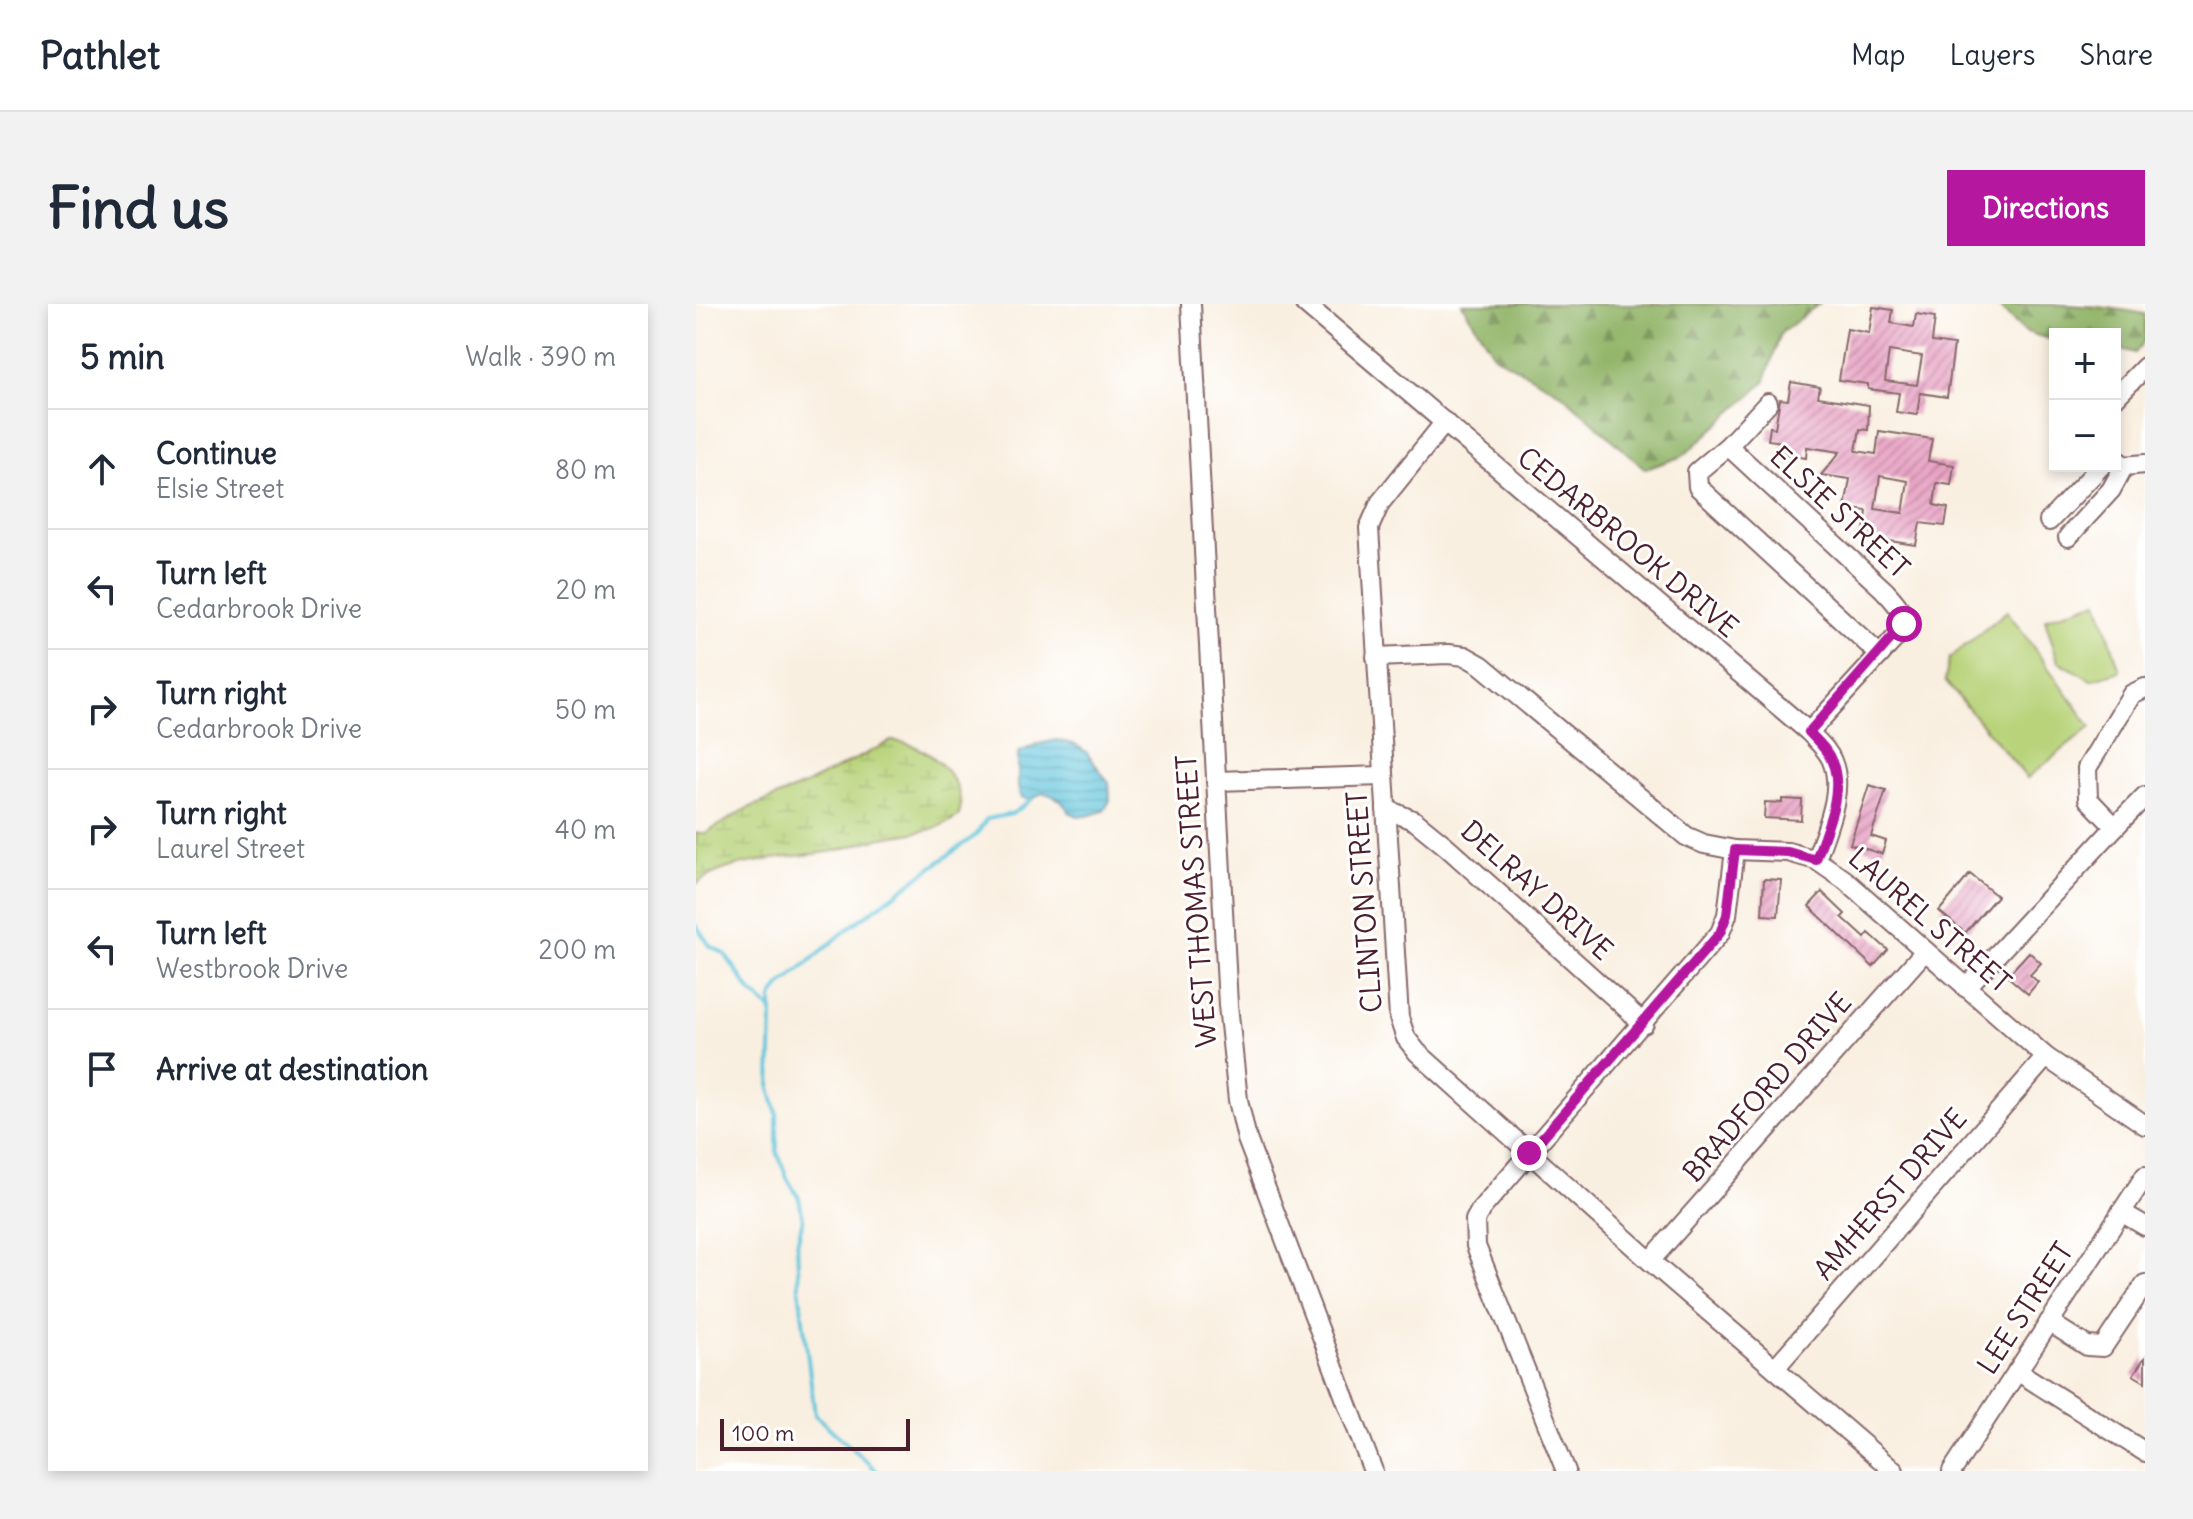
<!DOCTYPE html>
<meta charset="utf-8">
<style>
:root{--surface:#fff;--page:#f2f2f3;--text:#1f2937;--muted:#747a83;--line:#e0e1e3;--accent:#b5179e}
body{margin:0;font-family:Delius,sans-serif;background:var(--page);color:var(--text)}
.controls{position:absolute;right:24px;top:24px;display:grid;overflow:hidden;border-radius:0px;box-shadow:0 4px 12px #0003}
.controls button{width:72px;height:72px;display:grid;place-items:center;padding:0;border:0;border-bottom:2px solid var(--line);background:var(--surface);color:var(--text);font:40px sans-serif}
.scale{position:absolute;left:24px;bottom:20px;width:190px;box-sizing:border-box;padding-left:8px;border:4px solid #4a1f2b;border-top:0;font-size:22px;line-height:28px;white-space:nowrap;color:#4a1f2b;-webkit-text-stroke:6px #fff;paint-order:stroke}
.stop{position:absolute;width:24px;height:24px;margin:-18px;border:6px solid #b5179e;border-radius:50%;background:#fff}
.stop.end{background:#b5179e;border-color:#fff;box-shadow:0 2px 8px #0008}
.list{margin:0;padding:0;list-style:none}
h2{display:flex;justify-content:space-between;align-items:center;height:104px;margin:0;padding:0 32px;font-size:34px}
h2 small{font-size:26px;font-weight:400;color:var(--muted)}
.list li{display:grid;grid-template-columns:52px 1fr auto;gap:24px;align-items:center;box-sizing:border-box;height:120px;padding:0 32px;border-top:2px solid var(--line)}
.list b{display:block;font-size:30px;white-space:nowrap}
.list p{margin:0;font-size:26px;white-space:nowrap;color:var(--muted)}
.list em{font-size:26px;font-style:normal;color:var(--muted)}
.icon{flex:none;width:44px;height:44px;fill:none;stroke:currentColor;stroke-width:2;stroke-linecap:round;stroke-linejoin:round}
.map{position:relative;flex:none;width:1449px;height:1167px;overflow:hidden;border-radius:0px}
header{display:flex;align-items:center;gap:48px;box-sizing:border-box;height:112px;padding:0 40px;background:var(--surface);border-bottom:2px solid var(--line)}
header strong{font-size:38px}
nav{display:flex;gap:44px;margin-inline-start:auto;font-size:28px}
.intro{display:flex;align-items:center;justify-content:space-between;box-sizing:border-box;height:192px;padding:0 48px}
h1{margin:0;font-size:56px}
.button{padding:20px 36px;border-radius:0px;background:var(--accent);color:#fff;font-size:28px;font-weight:700}
main{display:flex;gap:48px;padding:0 48px}
aside{flex:1;background:var(--surface);border-radius:0px;box-shadow:0 4px 12px #0003}
.map>svg:first-child{display:block}
.forest{fill:url(#forest-firs);stroke:#6e6a4a;stroke-width:2}
.wetland{fill:url(#wetland-marsh);stroke:#817952;stroke-width:2}
.green{fill:#b8d379;stroke:#817952;stroke-width:2}
.water{fill:url(#water-rules);stroke:#547284;stroke-width:2}
.lines{fill:none;stroke-linecap:round;stroke-linejoin:round}
.stream{stroke:#5fc5dc;stroke-width:4}
.building{fill:url(#building-hatch);fill-rule:evenodd}
.minor-casing{stroke:#87686a;stroke-width:22}
.minor{stroke:#fff;stroke-width:18}
.route{stroke:#b5179e;stroke-width:10}
.labels{text-anchor:middle;stroke-width:6;stroke-linejoin:round;paint-order:stroke}
.street-label{font-size:28px;fill:#4a1f2b;stroke:#fff}
</style>
<header>
<strong>Pathlet</strong>
<nav><a>Map</a><a>Layers</a><a>Share</a></nav>
</header>
<div class="intro"><h1>Find us</h1><a class="button">Directions</a></div>
<main>
<aside>
<h2>5 min<small>Walk · 390 m</small></h2>
<ul class="list">
<li><svg class="icon" aria-label="ahead" viewBox="0 0 24 24"><path d="M12 20V5M6 11l6-6 6 6"/></svg><div><b>Continue</b><p>Elsie Street</p></div><em>80 m</em></li>
<li><svg class="icon" aria-label="left" viewBox="0 0 24 24"><path d="M17 20v-9H6M10 6l-5 5 5 5"/></svg><div><b>Turn left</b><p>Cedarbrook Drive</p></div><em>20 m</em></li>
<li><svg class="icon" aria-label="right" viewBox="0 0 24 24"><path d="M7 20v-9h11M14 6l5 5-5 5"/></svg><div><b>Turn right</b><p>Cedarbrook Drive</p></div><em>50 m</em></li>
<li><svg class="icon" aria-label="right" viewBox="0 0 24 24"><path d="M7 20v-9h11M14 6l5 5-5 5"/></svg><div><b>Turn right</b><p>Laurel Street</p></div><em>40 m</em></li>
<li><svg class="icon" aria-label="left" viewBox="0 0 24 24"><path d="M17 20v-9H6M10 6l-5 5 5 5"/></svg><div><b>Turn left</b><p>Westbrook Drive</p></div><em>200 m</em></li>
<li><svg class="icon" aria-label="arrive" viewBox="0 0 24 24"><path d="M6 21V4h12l-3 4 3 4H6"/></svg><div><b>Arrive at destination</b></div></li>
</ul>
</aside>
<div class="map">
<svg width="1449" height="1167" viewBox="0 0 1449 1167">
<defs>
<pattern id="forest-firs" width="22" height="20" patternUnits="userSpaceOnUse" patternTransform="scale(2)"><rect width="22" height="20" fill="#92b569"/><path d="M5 1l3.5 6h-7zM16 11l3.5 6h-7z" fill="#799357"/></pattern>
<pattern id="wetland-marsh" width="20" height="14" patternUnits="userSpaceOnUse" patternTransform="scale(2)"><rect width="20" height="14" fill="#b8d379"/><path d="M1 5h8M5 5V1M11 12h8M15 12V8" fill="none" stroke="#a0b569"/></pattern>
<pattern id="water-rules" width="6" height="5" patternUnits="userSpaceOnUse" patternTransform="scale(2)"><rect width="6" height="5" fill="#5fc5dc"/><path d="M0 2.5h6" fill="none" stroke="#509fb3"/></pattern>
<pattern id="building-hatch" width="6" height="6" patternUnits="userSpaceOnUse" patternTransform="scale(2)"><rect width="6" height="6" fill="#e8a1c3"/><path d="M-1 1l2-2M0 6l6-6M5 7l2-2" fill="none" stroke="#be839f"/></pattern>
</defs>
<rect width="100%" height="100%" fill="#fff"/>
<filter id="ink" filterUnits="userSpaceOnUse"><feTurbulence type="fractalNoise" baseFrequency=".0125" numOctaves="2"/><feDisplacementMap in="SourceGraphic" scale="16" xChannelSelector="R" yChannelSelector="G"/><feConvolveMatrix kernelMatrix="1 2 1 2 8 2 1 2 1" color-interpolation-filters="sRGB"/></filter>
<filter id="wash" filterUnits="userSpaceOnUse"><feTurbulence type="fractalNoise" baseFrequency=".006" numOctaves="4" result="noise"/><feDisplacementMap in="SourceGraphic" scale="32" xChannelSelector="R" yChannelSelector="G"/><feGaussianBlur stdDeviation="1.8" result="paint"/><feColorMatrix in="noise" values="0 0 0 0 0 0 0 0 0 0 0 0 0 0 0 0 0 1.4 0 .05"/><feComposite in="paint" operator="in"/></filter>
<g filter="url(#wash)">
<rect width="100%" height="100%" fill="#f9efe0"/>
<g class="forest">
<path d="M766 0H1123L1085 29 1068 79 987 152 949 165 866 90 799 52Z"/>
<path d="M1300 0C1350 0 1401 0 1449 10V36L1439 49 1419 43V30H1359L1358 37 1328 27Z"/>
</g>
<path class="wetland" d="M195 437C228 437 273 475 263 511 242 528 213 529 187 534 170 536 155 544 138 547 98 554 33 554 0 580V529H10L50 505 109 481Z"/>
<g class="green">
<path d="M1402 297 1424 367 1395 376 1362 357 1349 315Z"/>
<path d="M1311 307 1395 423 1331 474 1249 377 1253 355Z"/>
</g>
<path class="water" d="M360 436 380 441 390 448 413 479 414 496 408 507 391 512H382L373 508C367 497 358 490 346 489L335 496 325 493 322 483V449L339 441Z"/>
<g class="lines">
<g class="stream">
<path d="M0 621 14 642 29 650 55 688 76 706 74 784 81 810V847L91 874 103 894 107 915 101 940 103 984 119 1111 181 1167"/>
<path d="M76 704V694L83 683 154 623 280 531 291 515 316 510 335 496"/>
</g>
</g>
<g id="blocks">
<g class="building">
<path d="M1177 3 1197 6 1195 19 1218 23 1220 10 1239 13 1236 38 1258 41 1251 93 1224 89 1221 111 1200 108 1203 89 1172 85V80L1143 76 1151 25 1173 29ZM1193 47 1226 52 1221 81 1189 77Z"/>
<path d="M1095 78 1124 83 1122 93 1173 101 1172 126 1164 125 1160 147 1180 150 1183 127 1236 135 1232 157 1258 161 1255 181 1241 179 1238 201 1252 204 1249 222 1224 219 1220 241 1167 233 1171 207 1149 204 1154 175 1125 171 1144 148 1111 143 1110 154 1085 150 1087 138 1072 136 1074 123 1079 124 1084 95 1092 96ZM1184 172 1212 177 1207 209 1179 205Z"/>
<path d="M1173 481 1190 486 1175 532 1190 537 1186 550 1154 540Z"/>
<path d="M1086 495 1106 496 1105 516 1068 514 1069 498 1086 499Z"/>
<path d="M1274 570 1301 592 1269 629 1243 607Z"/>
<path d="M1068 575 1085 576 1082 612 1066 611Z"/>
<path d="M1126 588 1149 610 1146 613 1169 634 1173 629 1192 646 1177 663 1113 602Z"/>
<path d="M1333 648 1345 659 1334 671 1342 678 1332 690 1311 672Z"/>
<path d="M1449 1053V1078L1437 1071Z"/>
</g>
</g>
</g>
<g filter="url(#ink)">
<use href="#blocks" fill-opacity="0" stroke="#87686a" stroke-width="2"/>
<g class="lines">
<g class="minor-casing">
<g id="minor">
<path d="M495 0 532 701 542 796 551 835 677 1167"/>
<path d="M609 0 1113 428C1121 437 1132 446 1136 457 1149 488 1129 527 1120 556"/>
<path d="M1419 94 1449 63"/>
<path d="M1072 99 1032 142 1001 168 1002 183 1184 351"/>
<path d="M749 118 684 199 673 224 703 714 710 734 721 748 954 957 1198 1167"/>
<path d="M1032 142 1188 286C1202 301 1214 312 1202 331L1113 428"/>
<path d="M1421 156 1428 162 1449 160"/>
<path d="M1353 217 1405 162"/>
<path d="M1372 233 1415 186 1428 162"/>
<path d="M680 353 752 350 769 352 785 361 990 532 1008 540 1039 546 1092 548 1120 556 1149 576 1350 753 1449 821"/>
<path d="M1449 384 1436 390 1391 464 1392 495 1419 523 1449 492"/>
<path d="M520 477 687 472"/>
<path d="M690 505 719 517 751 543 948 720"/>
<path d="M1270 684 1419 523"/>
<path d="M1425 908 1449 922"/>
<path d="M954 957 1229 647"/>
<path d="M1353 1018 1391 1042 1407 1043 1449 980"/>
<path d="M1079 1064 1350 753"/>
<path d="M1321 1067 1449 1148"/>
<path d="M870 1167 780 942 779 916 785 905 1024 629 1031 611 1039 546"/>
<path d="M1256 1167 1449 872"/>
</g>
</g>
<use href="#minor" class="minor"/>
</g>
</g>
<g class="lines" filter="url(#ink)">
<path class="route" d="M833 849 1024 629 1031 611 1039 546 1092 548 1120 556C1129 527 1149 488 1136 458 1132 446 1121 437 1113 428L1208 320"/>
</g>
<g class="labels">
<g class="street-label">
<text transform="translate(1144 208) rotate(43)" y="10">ELSIE STREET</text>
<text transform="translate(932 238) rotate(40)" y="10">CEDARBROOK DRIVE</text>
<text transform="translate(841 586) rotate(42)" y="10">DELRAY DRIVE</text>
<text transform="translate(500 597) rotate(-94)" y="10">WEST THOMAS STREET</text>
<text transform="translate(668 598) rotate(-94)" y="10">CLINTON STREET</text>
<text transform="translate(1234 616) rotate(41)" y="10">LAUREL STREET</text>
<text transform="translate(1071 783) rotate(-49)" y="10">BRADFORD DRIVE</text>
<text transform="translate(1194 890) rotate(-49)" y="10">AMHERST DRIVE</text>
<text transform="translate(1329 1004) rotate(-57)" y="10">LEE STREET</text>
</g>
</g>
</svg>
<div class="controls">
<button>+</button>
<button>−</button>
</div>
<div class="scale">100 m</div>
<div class="stop" style="left:1208px;top:320px"></div>
<div class="stop end" style="left:833px;top:849px"></div>
</div>
</main>
